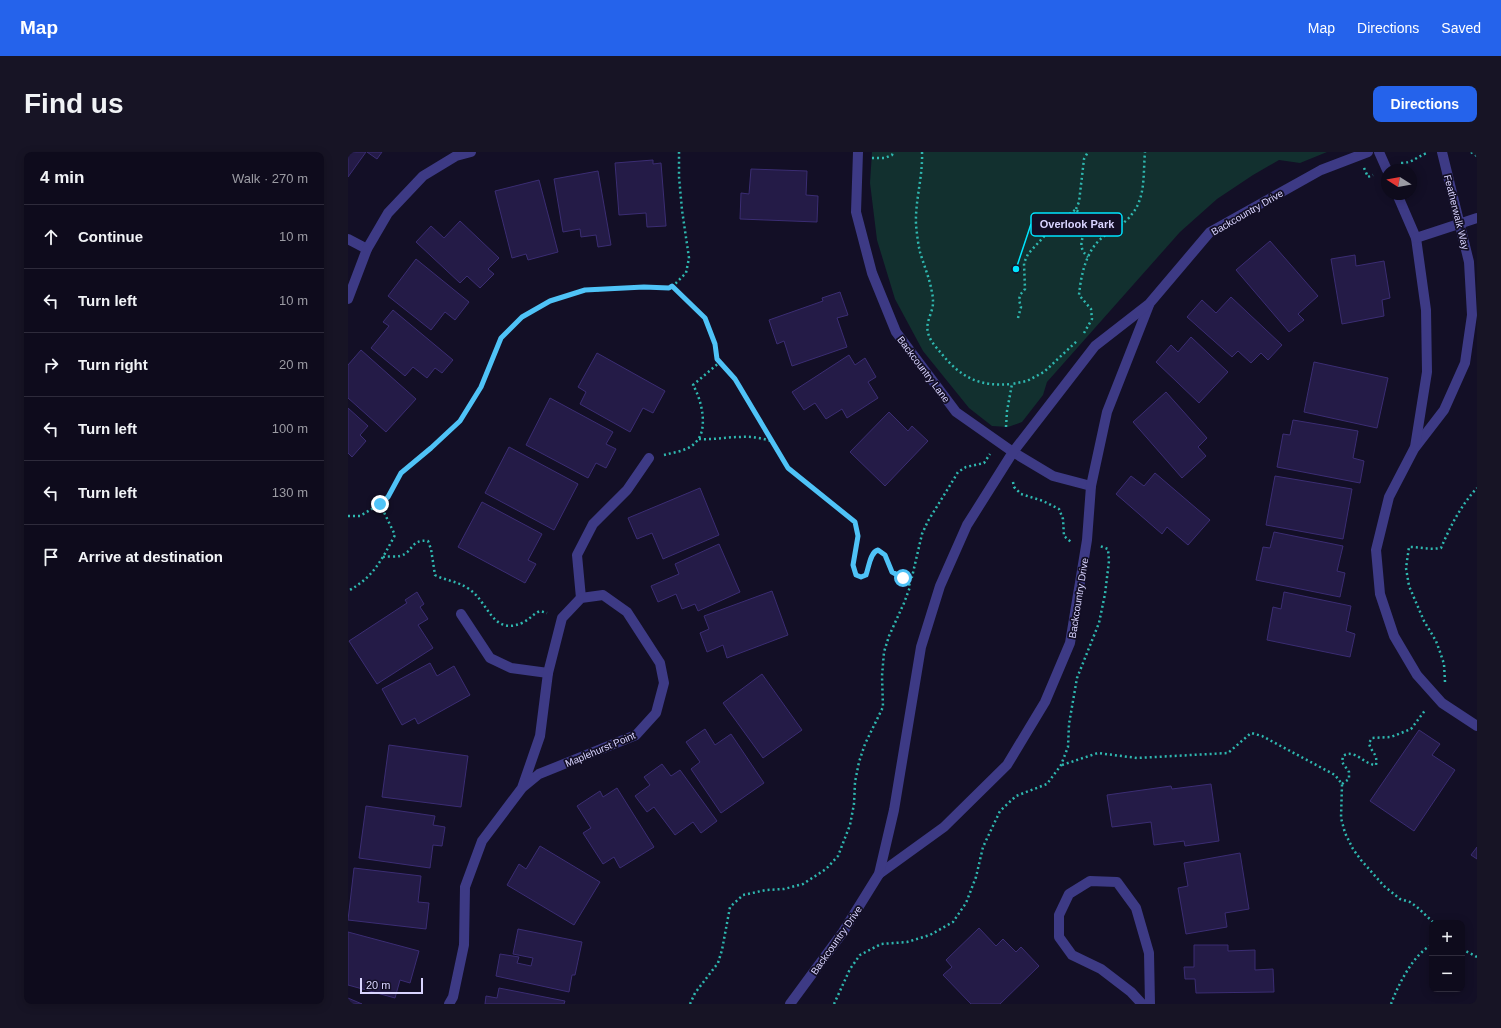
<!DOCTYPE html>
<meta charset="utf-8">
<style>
:root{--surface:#0e0b1c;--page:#171425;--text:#f1f3f6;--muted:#9b9ba3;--line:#2e2b3b;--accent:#2563eb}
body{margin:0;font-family:Helvetica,sans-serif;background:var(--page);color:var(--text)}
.controls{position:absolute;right:12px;bottom:12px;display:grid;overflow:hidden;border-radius:8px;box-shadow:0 2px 10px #0003}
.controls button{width:36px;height:36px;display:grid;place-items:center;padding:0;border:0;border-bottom:1px solid var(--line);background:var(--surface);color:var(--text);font:20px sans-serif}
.compass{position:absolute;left:1033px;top:12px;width:36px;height:36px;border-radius:50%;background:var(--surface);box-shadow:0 2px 10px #0003;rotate:281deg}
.scale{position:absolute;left:12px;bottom:10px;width:63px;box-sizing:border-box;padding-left:4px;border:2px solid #d9d4ff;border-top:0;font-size:11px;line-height:14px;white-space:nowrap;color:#d9d4ff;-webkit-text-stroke:3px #130f26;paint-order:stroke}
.stop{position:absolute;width:12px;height:12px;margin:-9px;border:3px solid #4fc3f7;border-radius:50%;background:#fff}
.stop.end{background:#4fc3f7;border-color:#fff;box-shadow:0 1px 4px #0008}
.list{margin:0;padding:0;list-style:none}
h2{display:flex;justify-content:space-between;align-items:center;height:52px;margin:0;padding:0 16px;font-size:17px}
h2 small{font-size:13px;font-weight:400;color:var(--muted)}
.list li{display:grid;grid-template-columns:26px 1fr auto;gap:12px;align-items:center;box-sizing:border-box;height:64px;padding:0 16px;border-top:1px solid var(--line)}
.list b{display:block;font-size:15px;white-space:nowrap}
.list em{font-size:13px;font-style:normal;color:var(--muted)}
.icon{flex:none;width:22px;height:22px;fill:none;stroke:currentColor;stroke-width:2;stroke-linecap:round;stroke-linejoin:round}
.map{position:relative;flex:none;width:1129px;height:852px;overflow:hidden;border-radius:8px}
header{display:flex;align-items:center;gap:24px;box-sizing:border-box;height:56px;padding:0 20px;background:var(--accent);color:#fff}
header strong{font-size:19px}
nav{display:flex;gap:22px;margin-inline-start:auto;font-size:14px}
.intro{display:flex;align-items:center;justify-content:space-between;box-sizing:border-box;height:96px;padding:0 24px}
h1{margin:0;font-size:28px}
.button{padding:10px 18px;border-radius:8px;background:var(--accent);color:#fff;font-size:14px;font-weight:700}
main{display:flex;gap:24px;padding:0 24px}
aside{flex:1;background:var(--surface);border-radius:8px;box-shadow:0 2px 10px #0003}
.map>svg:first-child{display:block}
.green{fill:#12302f}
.building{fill:#241b47;stroke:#3b2d73}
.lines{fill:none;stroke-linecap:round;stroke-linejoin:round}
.path{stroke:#2fb8b0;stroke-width:2.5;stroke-dasharray:2 3;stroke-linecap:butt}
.minor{stroke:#3d3a85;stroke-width:10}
.route{stroke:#4fc3f7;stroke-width:5}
.labels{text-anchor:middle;stroke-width:3.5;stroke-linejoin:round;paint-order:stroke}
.street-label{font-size:10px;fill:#d9d4ff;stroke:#130f26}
.leader{fill:none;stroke:#00e5ff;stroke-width:1.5}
.callout-dot{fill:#00e5ff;stroke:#130f26;stroke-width:1.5}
.callout{fill:#130f26;stroke:#00e5ff;stroke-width:1.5}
.callout-label{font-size:11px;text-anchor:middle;font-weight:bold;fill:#d9d4ff}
</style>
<header>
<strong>Map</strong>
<nav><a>Map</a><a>Directions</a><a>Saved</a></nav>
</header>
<div class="intro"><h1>Find us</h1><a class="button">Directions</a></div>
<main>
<aside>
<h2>4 min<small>Walk · 270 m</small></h2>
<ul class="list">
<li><svg class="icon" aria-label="ahead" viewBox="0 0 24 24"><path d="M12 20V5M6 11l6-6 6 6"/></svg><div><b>Continue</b></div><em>10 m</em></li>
<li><svg class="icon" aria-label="left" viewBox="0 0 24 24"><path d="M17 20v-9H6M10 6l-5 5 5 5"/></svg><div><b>Turn left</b></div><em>10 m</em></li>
<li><svg class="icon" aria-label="right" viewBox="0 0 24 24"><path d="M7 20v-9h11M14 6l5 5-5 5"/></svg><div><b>Turn right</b></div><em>20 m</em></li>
<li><svg class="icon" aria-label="left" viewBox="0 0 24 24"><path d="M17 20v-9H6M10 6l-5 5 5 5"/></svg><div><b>Turn left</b></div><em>100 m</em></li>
<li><svg class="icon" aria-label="left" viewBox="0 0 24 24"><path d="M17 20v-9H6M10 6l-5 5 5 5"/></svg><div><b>Turn left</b></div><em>130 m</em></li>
<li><svg class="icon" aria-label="arrive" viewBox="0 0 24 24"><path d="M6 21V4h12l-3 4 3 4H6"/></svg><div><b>Arrive at destination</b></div></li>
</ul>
</aside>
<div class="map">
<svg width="1129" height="852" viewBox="0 0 1129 852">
<rect width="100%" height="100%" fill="#130f26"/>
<path class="green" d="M524 0H979L952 11 931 8 905 23 869 47 832 80 699 230 695 243 674 270 660 275 644 274 621 256 575 199 547 147 529 88 522 31Z"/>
<g class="building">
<path d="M0 0H18L0 25Z"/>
<path d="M19 0H34L29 7Z"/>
<path d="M305 8V12L313 11 318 74 299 75 298 61 271 63 267 11Z"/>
<path d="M403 17 459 19 458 43 470 44 469 70 392 67 393 41 401 42Z"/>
<path d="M250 19 263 93 250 95 248 83 233 85 232 77 215 80 206 27Z"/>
<path d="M191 28 210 100 180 108 178 102 164 106 147 39Z"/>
<path d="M112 69 151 106 140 117 146 122 132 136 119 124 112 131 68 90 83 74 96 86Z"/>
<path d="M922 89 970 144 950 162 956 168 941 180 888 118Z"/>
<path d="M1007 103 1008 114 1036 109 1042 146 1034 148 1036 164 994 172 983 107Z"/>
<path d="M68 107 121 150 107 168 97 160 83 178 40 144Z"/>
<path d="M492 140 500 163 489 166 499 195 444 214 436 189 429 192 421 168 475 149 474 146Z"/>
<path d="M883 145 934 193 920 208 913 201 903 211 890 199 884 205 839 165 854 148 868 161Z"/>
<path d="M45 158 105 208 94 221 87 216 79 226 65 215 57 224 23 196 41 174 35 170Z"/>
<path d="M843 185 880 220 851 251 808 210 823 193 830 200Z"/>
<path d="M13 198 68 247 38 280 0 246V213Z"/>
<path d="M249 201 317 239 305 261 295 256 282 280 232 252 238 240 230 235Z"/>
<path d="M501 203 507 213 517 206 528 225 520 230 530 246 499 266 494 257 478 267 467 251 456 258 444 240Z"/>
<path d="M966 210 1040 226 1029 276 956 260Z"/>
<path d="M818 240 859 286 850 295 858 304 834 326 785 270Z"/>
<path d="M202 246 265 280 258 292 268 297 258 316 248 311 240 326 178 293Z"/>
<path d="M0 256 20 274 12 283 18 289 4 305 0 301Z"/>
<path d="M541 260 560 279 564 274 580 289 537 334 502 300Z"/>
<path d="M945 268 1010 279 1005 306 1016 309 1012 331 929 315 935 282 942 283Z"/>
<path d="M161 295 230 332 206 378 137 341Z"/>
<path d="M807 321 862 368 840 393 819 375 814 382 768 342 783 324 796 334Z"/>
<path d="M927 324 1004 337 995 387 918 373Z"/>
<path d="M352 336 371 383 315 407 304 381 289 387 280 366Z"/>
<path d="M134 350 194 382 180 408 188 412 177 431 110 395Z"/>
<path d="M926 380 995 394 989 419 997 421 992 445 908 428 915 395 922 396Z"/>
<path d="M371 392 392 440 350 459 347 452 334 457 328 442 310 450 303 434 331 422 327 412Z"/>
<path d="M424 439 440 483 379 506 375 493 359 500 352 481 361 477 356 464Z"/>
<path d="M69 440 76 452 72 455 80 467 70 473 85 496 29 532 1 489 59 451 57 448Z"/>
<path d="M936 440 1003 454 998 479 1007 482 1002 505 919 488 925 455 933 457Z"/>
<path d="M82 511 89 524 106 514 122 543 70 572 67 566 54 573 34 537Z"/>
<path d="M414 522 454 578 415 606 375 551Z"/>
<path d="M357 577 367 593 383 582 416 631 373 661 343 617 352 610 338 590Z"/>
<path d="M1071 578 1092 592 1084 603 1107 618 1066 679 1022 649Z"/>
<path d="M41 593 120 604 113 655 34 645Z"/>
<path d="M314 612 323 624 332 618 369 669 353 681 345 670 327 683 306 655 299 660 287 644 302 633 296 625Z"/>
<path d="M863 632 871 689 837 694 836 689 806 693 803 670 764 675 759 643 823 634 824 637Z"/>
<path d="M269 636 306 695 272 716 266 705 255 712 235 681 243 676 229 654 252 639 255 645Z"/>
<path d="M18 654 87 664 85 673 97 675 94 694 85 693 82 716 11 706Z"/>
<path d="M192 694 252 730 226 773 159 733 171 712 178 717Z"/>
<path d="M1129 695V707L1123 703Z"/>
<path d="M892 701 901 757 877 761 879 775 838 782 830 736 840 734 836 711Z"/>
<path d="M6 716 73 724 70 750 81 751 78 777 0 768Z"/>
<path d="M631 776 648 794 655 787 668 800 673 795 691 814 652 852H623L595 823 604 815 598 808Z"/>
<path d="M170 777 234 790 227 823H224L221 840 148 824 152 802 171 805 169 811 183 814 185 806 165 802Z"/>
<path d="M0 780 71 799 62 831 52 828 47 846 0 833Z"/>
<path d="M846 793H880V799L907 798V818L925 817 926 840 848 841 847 827H837L836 815H846Z"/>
<path d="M151 836 217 849 216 852H137L138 844 149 846Z"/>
<path d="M0 846 14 852H0Z"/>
</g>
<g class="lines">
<g class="path">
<path d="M574 0C575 25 567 48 568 73 569 82 570 92 572 100 576 114 582 127 584 141 585 144 585 148 585 151 585 160 577 171 580 180 581 188 588 195 593 201 613 226 632 235 664 232"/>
<path d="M1123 0 1129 4"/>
<path d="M524 6H537L544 3 545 0"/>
<path d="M1053 11C1065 11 1068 5 1079 1"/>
<path d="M1016 16 1020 25 1025 23"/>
<path d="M728 57 731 50 736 7 740 0"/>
<path d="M324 134 357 166 367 191 369 207 387 227 440 316 507 370 510 383 505 413 508 423 513 425 518 423C521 415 522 400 530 398L537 403 544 420 555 426 560 427"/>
<path d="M670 166 673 155 671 148 672 143 677 137 676 111 680 102 701 79 728 57C731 61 735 66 736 71 739 85 726 92 740 105"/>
<path d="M736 181 744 167 743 157 731 143C733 123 738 98 755 85 764 78 777 72 784 62 798 45 795 21 797 0"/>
<path d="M658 275 659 259 664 232 679 229 696 220 730 188"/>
<path d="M351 287C364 288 378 285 392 285 402 284 413 286 423 289"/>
<path d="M316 303C327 300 340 299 348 290 361 277 353 246 345 233L372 210"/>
<path d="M665 330 666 335 673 342 695 349 711 357 715 367 716 384 723 390"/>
<path d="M32 352 40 345 53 321 83 297 112 269 133 235 153 186 174 165 202 149 237 139 296 135 321 136 328 131 338 121 341 106 334 58 331 25V0"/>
<path d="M0 364H12L32 352 47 383C34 407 26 425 0 439"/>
<path d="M35 405C40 404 47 405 52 404 66 400 62 387 80 389L83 397 87 423C98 429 110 429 121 437 140 449 144 484 174 471 181 468 185 462 192 459L199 461"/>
<path d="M1097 530 1096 512 1092 500 1088 489 1076 469 1061 434 1058 416 1061 395C1072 395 1082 398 1093 396 1102 375 1113 353 1129 336"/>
<path d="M714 613 750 601 789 606 880 601 903 581 914 584 987 623 994 632 993 666 997 681 1005 697 1013 708 1036 734 1052 747 1062 750 1069 755 1086 771"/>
<path d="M994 632 1001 627V620L994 610 995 604C1007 596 1016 613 1028 613 1030 601 1023 601 1021 591L1024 586 1043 585 1063 577 1078 557"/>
<path d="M1114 797 1129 805"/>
<path d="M342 852 347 841 370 811 374 798 382 755 395 743 418 738 436 737 455 732 478 717 490 704 502 673 506 652 507 630 511 610 517 592 535 555 534 524 536 500 541 484 556 451 562 435 560 427 564 425 574 382 580 369 604 330 610 320 618 315 636 311 642 302"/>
<path d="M486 852 502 817 512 803 533 792 559 790 582 783 605 770 618 751 628 725 635 695 652 659 668 644 699 632 713 613 720 595 721 572 729 526 751 471 757 442 761 409 760 397 752 394"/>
<path d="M1043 852C1050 833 1066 801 1084 793"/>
</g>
<g class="minor">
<path d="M510 0 508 60 524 121 548 180 608 260 665 300 705 324 743 334"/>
<path d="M1031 0 1039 18"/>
<path d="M1094 0 1121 110 1124 163 1117 211 1096 258 1066 297 1041 345 1028 398 1032 442 1046 484 1069 523 1094 551 1129 574"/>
<path d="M1049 42 1068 86 1078 158 1079 220 1067 295"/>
<path d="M1068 86 1129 66"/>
<path d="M0 87 19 97"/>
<path d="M0 147 19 97 40 61 75 24 108 4 123 0"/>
<path d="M233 446 229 403 245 372 279 338 301 306"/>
<path d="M113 462 142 506 163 516 200 521"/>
<path d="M531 722 596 675 659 613 697 550 722 491 739 388 743 334 759 260 801 153"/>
<path d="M101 852 105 845 116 793 117 735 134 689 174 636 191 622 288 583 308 561 316 531 312 511 279 460 255 443 233 446 214 466 200 521 192 584 174 636"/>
<path d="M442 852 495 780 531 722 546 658 573 495 592 434 619 373 665 300 747 194 801 152 862 80 973 18 1020 0"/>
<path d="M794 852 783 840 753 817 724 803 711 785V763L721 742 742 729 769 730 788 756 801 801 802 852"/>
</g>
</g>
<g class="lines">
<path class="route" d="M32 352 40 345 53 321 83 296 112 269 133 235 153 186 174 165 202 149 237 138 296 135 321 136 324 134 357 166 367 192 369 207 387 227 440 316 507 370 510 384 505 413 508 423 513 425 518 423C521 415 522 400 530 398L537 403 544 420 555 426"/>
</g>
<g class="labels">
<g class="street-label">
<text transform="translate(899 60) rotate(-30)" y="4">Backcountry Drive</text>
<text transform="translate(1109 60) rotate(76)" y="4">Featherwalk Way</text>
<text transform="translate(576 217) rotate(53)" y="4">Backcountry Lane</text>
<text transform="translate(730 446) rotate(-81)" y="4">Backcountry Drive</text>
<text transform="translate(252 597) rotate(-23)" y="4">Maplehurst Point</text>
<text transform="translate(488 788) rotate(-55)" y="4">Backcountry Drive</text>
</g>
</g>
<path class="leader" d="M668 117L683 72"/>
<circle class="callout-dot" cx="668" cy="117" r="4"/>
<rect class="callout" x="683" y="61" width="91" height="23" rx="4"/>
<g class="callout-label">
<text x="729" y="76">Overlook Park</text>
</g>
</svg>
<div class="controls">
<button>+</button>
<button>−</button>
</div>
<svg class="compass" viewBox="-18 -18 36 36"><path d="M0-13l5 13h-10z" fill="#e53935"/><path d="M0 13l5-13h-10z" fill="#9b9ba3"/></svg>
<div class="scale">20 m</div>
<div class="stop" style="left:555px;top:426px"></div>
<div class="stop end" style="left:32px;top:352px"></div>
</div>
</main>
